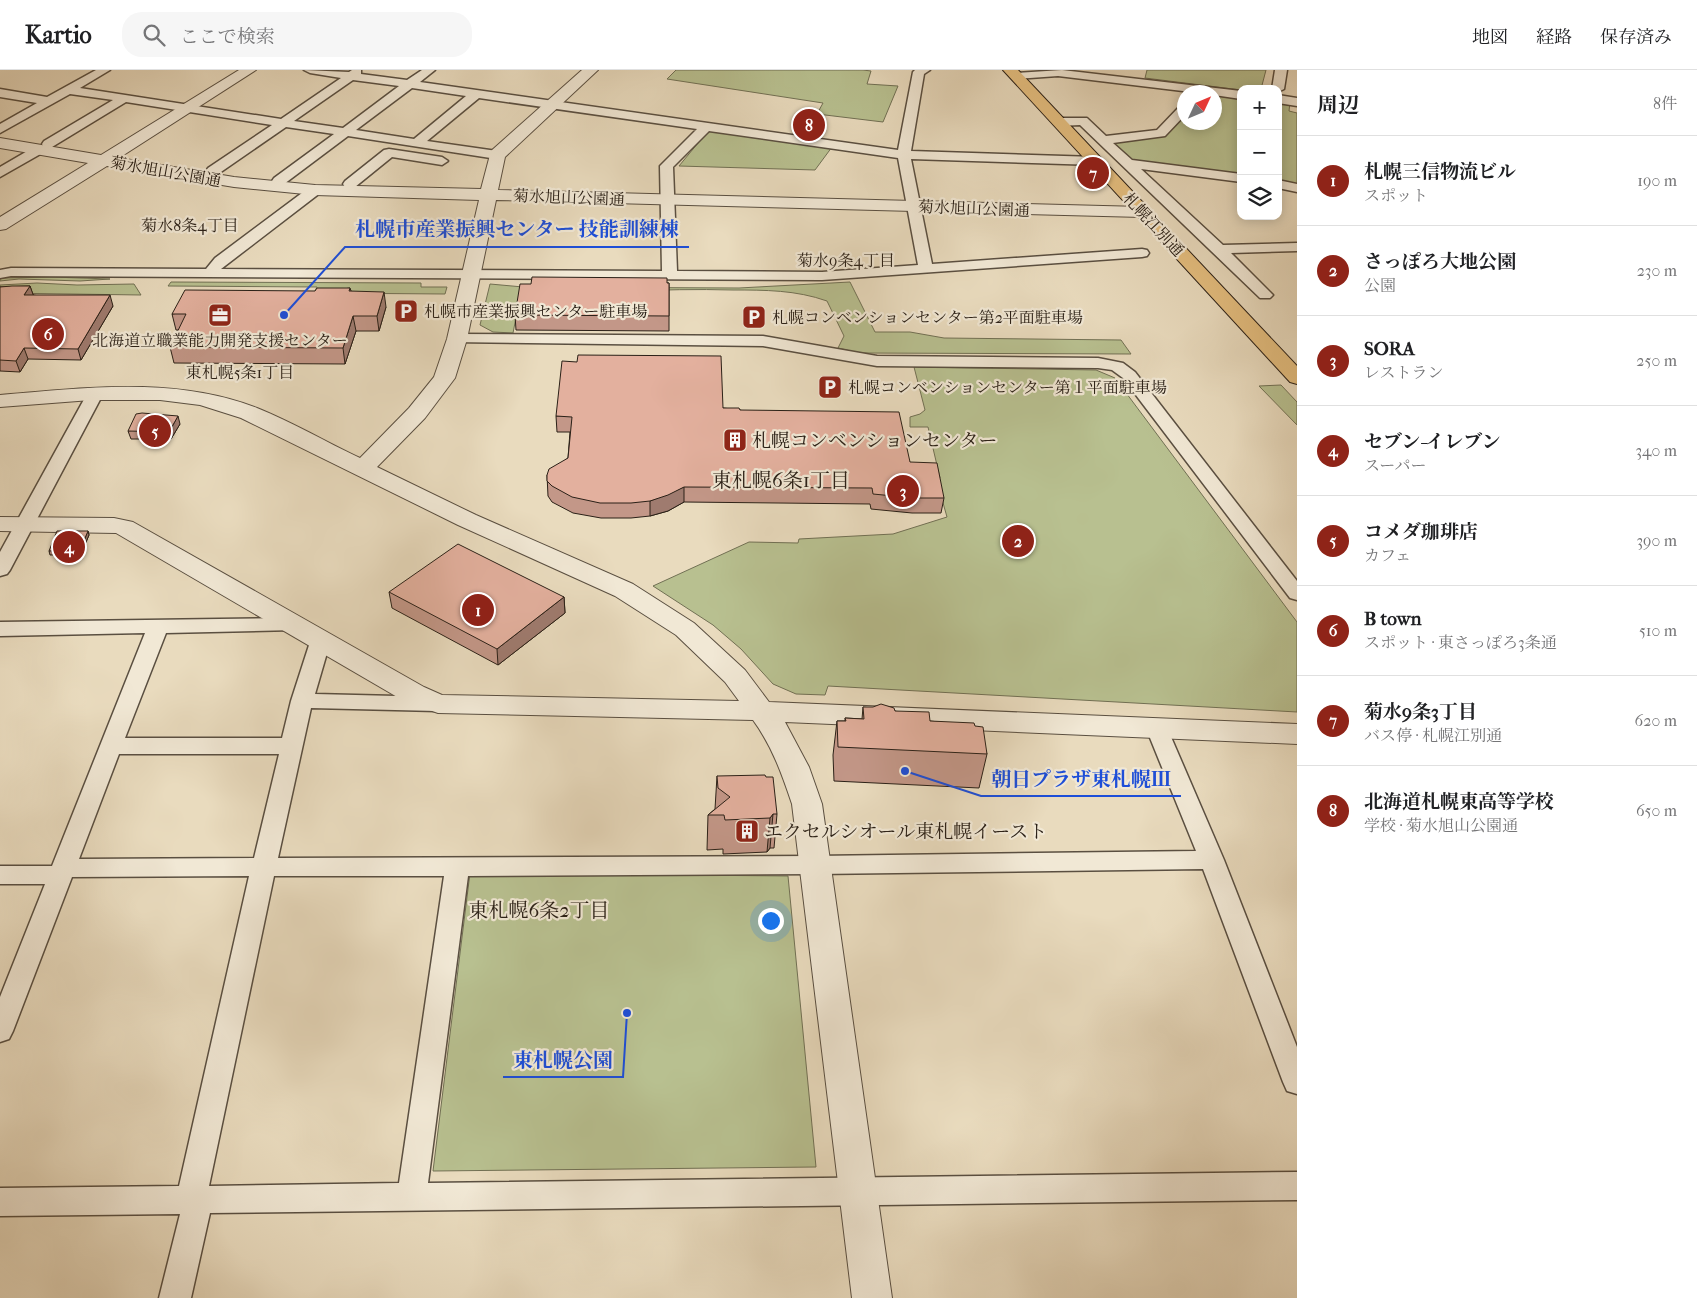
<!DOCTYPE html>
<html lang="ja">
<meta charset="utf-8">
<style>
:root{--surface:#fff;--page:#f6f6f6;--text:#202124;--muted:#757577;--line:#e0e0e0;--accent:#8f2418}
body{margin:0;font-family:"IM FELL French Canon","Noto Serif JP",serif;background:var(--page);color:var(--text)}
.controls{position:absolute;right:15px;top:15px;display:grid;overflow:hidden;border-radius:10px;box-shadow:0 2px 12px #0003}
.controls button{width:45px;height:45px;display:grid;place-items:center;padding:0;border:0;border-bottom:1px solid var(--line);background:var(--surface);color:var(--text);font:25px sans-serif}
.compass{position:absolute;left:1177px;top:15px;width:45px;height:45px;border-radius:50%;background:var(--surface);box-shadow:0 2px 12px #0003;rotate:46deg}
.you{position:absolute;left:770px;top:850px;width:18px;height:18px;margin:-12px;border:4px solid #fff;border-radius:50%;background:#1a73e8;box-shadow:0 0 0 8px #1a73e833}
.badge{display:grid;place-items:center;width:32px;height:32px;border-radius:50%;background:var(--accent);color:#fff;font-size:16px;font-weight:700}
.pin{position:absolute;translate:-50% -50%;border:2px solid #fff;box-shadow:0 1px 5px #0006}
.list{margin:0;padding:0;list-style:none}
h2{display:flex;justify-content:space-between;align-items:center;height:65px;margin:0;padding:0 20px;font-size:21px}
h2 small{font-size:16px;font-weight:400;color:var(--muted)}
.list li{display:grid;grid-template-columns:32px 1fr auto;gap:15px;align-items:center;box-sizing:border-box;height:90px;padding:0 20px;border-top:1px solid var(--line)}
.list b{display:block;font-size:19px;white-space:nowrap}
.list p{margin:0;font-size:16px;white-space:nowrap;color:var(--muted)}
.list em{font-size:16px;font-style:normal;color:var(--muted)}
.icon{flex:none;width:28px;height:28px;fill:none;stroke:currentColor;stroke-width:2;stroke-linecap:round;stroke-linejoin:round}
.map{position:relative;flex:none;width:1297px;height:1228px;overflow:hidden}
header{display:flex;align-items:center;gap:30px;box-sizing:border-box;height:70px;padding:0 25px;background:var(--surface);border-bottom:1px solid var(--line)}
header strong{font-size:24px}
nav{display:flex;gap:28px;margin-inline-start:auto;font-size:18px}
.search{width:350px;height:45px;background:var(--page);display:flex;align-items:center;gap:12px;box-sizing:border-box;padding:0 18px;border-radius:20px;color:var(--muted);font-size:19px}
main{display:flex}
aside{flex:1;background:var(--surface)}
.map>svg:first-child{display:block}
.green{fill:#b8c090;stroke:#717054}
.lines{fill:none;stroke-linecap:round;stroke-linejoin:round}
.minor-casing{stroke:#5a4f41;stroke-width:3}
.tertiary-casing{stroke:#5a4f41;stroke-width:2}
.trunk-casing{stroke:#2a2017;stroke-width:2}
.minor{fill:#f1e8d5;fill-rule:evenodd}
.tertiary{fill:#f1e8d5;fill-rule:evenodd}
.trunk{fill:#e4be7f;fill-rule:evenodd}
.wall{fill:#c39788;stroke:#2a2017}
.shaded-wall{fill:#9f7b6f;stroke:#2a2017}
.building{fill:#e3b09e;stroke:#2a2017}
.labels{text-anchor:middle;stroke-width:4.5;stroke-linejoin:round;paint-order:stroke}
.far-street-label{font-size:16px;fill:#2a2017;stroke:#f1e8d5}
.far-neighbourhood-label{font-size:16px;fill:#2a2017;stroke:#f1e8d5}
.far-poi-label{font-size:16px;fill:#2a2017;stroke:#f1e8d5;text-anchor:start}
.poi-label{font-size:19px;fill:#2a2017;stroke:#f1e8d5;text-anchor:start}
.neighbourhood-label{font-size:20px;fill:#2a2017;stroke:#f1e8d5}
.leader{fill:none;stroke:#1d4ed8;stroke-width:2}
.callout-dot{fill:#1d4ed8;stroke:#f1e8d5;stroke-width:2}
.callout-label{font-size:20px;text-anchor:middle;font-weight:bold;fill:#1d4ed8;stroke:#f1e8d5;stroke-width:4.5;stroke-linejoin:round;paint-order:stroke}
</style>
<header>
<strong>Kartio</strong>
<div class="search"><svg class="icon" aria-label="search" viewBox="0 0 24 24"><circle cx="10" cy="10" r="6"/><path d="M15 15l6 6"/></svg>ここで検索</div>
<nav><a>地図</a><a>経路</a><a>保存済み</a></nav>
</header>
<main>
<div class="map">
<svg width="1297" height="1228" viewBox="0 0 1297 1228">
<rect width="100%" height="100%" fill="#e9dbbe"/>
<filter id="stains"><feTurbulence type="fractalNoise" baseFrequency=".004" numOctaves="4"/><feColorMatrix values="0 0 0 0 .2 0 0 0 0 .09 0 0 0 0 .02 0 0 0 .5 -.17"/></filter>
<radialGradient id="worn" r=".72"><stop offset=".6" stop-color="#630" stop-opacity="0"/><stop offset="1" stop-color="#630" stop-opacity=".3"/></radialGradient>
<g class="green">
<path d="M676 0H863L871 1 867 14 898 16 883 52 817 44 823 33 667 9Z"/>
<path d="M1147 0H1266L1261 19 1241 20 1145 8Z"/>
<path d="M1215 24 1241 27V105L1130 91 1111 71 1164 65 1184 46V52H1214Z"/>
<path d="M1278 31 1290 32 1289 41 1297 43V115L1278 111Z"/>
<path d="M708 61H713L832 77 815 100 679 96Z"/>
<path d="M51 207 110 209 80 211 19 209 0 211V209L4 208Z"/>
<path d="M171 212 421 213V217H447L445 224 314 223 317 217 168 216Z"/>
<path d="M850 212 875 262H910L944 268 1121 270 1131 284 859 283 838 278 844 266 827 231C796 220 765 220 733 220 662 218 591 223 520 227L513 263 493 262 480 255 490 214 523 217 739 218Z"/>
<path d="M37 213 77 215 134 214 141 225 0 223V215Z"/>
<path d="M914 297 1096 300 1115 308 1297 552V642L828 616 825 625 796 624 773 614 741 579 713 555 653 516 749 472 798 473 799 469 893 464 947 447 936 408H940L928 357H910V347L920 344 925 340Z"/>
<path d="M1281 315 1297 332V355L1259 316Z"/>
<path d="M470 803 788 806 816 1097 433 1101Z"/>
</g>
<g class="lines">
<g class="minor-casing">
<g id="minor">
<path d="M96 0H110L80 18 281 49 341 8 310 3 304 0 349 2 352 0H361V4L407 10 422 0H435L420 12 898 80 913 2 915 0H930L924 4 911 81 1096 87 1102 91 1096 95 911 89 932 194 1142 179 1147 180 1149 183 1147 186 1142 187 822 210 11 206 0 208V200L11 198 206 199 215 188 310 117 315 116 322 120 320 123 221 199 662 201 660 96 697 59 479 28 427 71 497 81 503 85 502 88 497 89 348 66 284 114H274L272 111 274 108 334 64 286 57 218 104H208L206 101 208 98 272 55 126 32 52 77H45L46 79 44 82 0 107V97L36 76H43L42 74 44 71 113 30 70 24 0 63V54L37 33 0 27V19L47 27ZM353 10 399 16 343 58 294 51ZM412 18 466 26 414 69 356 60ZM709 61 898 88 918 195 822 202 677 201 673 97Z"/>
<path d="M1062 0 1241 21V29L1214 25V22H1191L1058 6 1016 9 1010 6 1016 3Z"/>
<path d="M1275 0H1287L1284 19 1278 22V19H1272Z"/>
<path d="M1278 25 1297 28V36L1278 33Z"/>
<path d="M1184 35V46L1165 66 1113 73 1132 90 1241 104V112L1141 99 1223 175 1297 173V181L1231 183 1273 225 1270 228H1260L1080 55 1059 56 1053 52 1059 48H1087L1106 66 1157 60 1180 36Z"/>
<path d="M389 79 442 87 448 91 442 95 392 87 355 117H345L343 114 345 111 384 80Z"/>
<path d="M1278 110 1297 114V122L1278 118Z"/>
<path d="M457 264 763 266 877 286 1098 288 1123 293 1135 302 1297 511V530L1290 528 1123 308 1112 300 1098 298 877 296 763 276 451 272 449 269 451 266Z"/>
<path d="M95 319 101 320 103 324 10 500 7 504 0 506V482L87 324 89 320Z"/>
<path d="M295 548 302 549 305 554 302 559 295 560 166 563 125 668H282L291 631 311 569 314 564 321 562 328 564 331 569 315 624 437 627 445 629 448 634 445 639 437 641 311 638 278 788 816 786 1196 781 1146 658 1149 653 1157 650 1165 653 1224 790 1297 977V1024L1287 1021 1283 1012 1203 799 816 804 468 806 428 1113 1297 1102V1130L210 1143 191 1228H159L180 1144 0 1146V1118L179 1116 249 806 72 807 13 961 9 969 0 972V927L45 814H0V796H52L145 563 0 566V552ZM119 684H279L254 788 79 789ZM274 806H444L399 1113 209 1116Z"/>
</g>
</g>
<g class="tertiary-casing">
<path id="tertiary" d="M239 0H256L119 88 234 107 315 115 481 119 491 81 582 0H598L505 87 498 120 1142 137 1148 138 1151 142 1148 146 1142 147 496 130 467 269 455 308 425 348 377 397 476 445 633 514 694 553 745 600 769 632 1297 654V674L785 652 809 697 822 734 892 1228H852L792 734C782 704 772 676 753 650L438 643 404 631 116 463 0 461V447L114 448 133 452 424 617 442 625 739 631 725 612 676 565 615 526 458 455 241 348 200 335 160 330H91L0 337V325C86 318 174 306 257 338 292 352 326 372 360 388L409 338 434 307 447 269 479 130 315 125 234 117 107 96 6 159 0 160V147L88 93 0 78V68L101 85Z"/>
</g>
<g class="trunk-casing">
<path id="trunk" d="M1003 0H1018L1297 296V314L1290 312Z"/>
</g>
<use href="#minor" class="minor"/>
<use href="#tertiary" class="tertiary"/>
<use href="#trunk" class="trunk"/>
</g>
<g class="wall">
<path d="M667 213H669V261L516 260 515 245Z"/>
<path d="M30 216 33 225 113 236 81 290 28 289 20 302 0 301V217Z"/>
<path d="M350 218 351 221 386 237 379 261H356L345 294 174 293 170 277 178 260H176L172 244Z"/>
<path d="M723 338 740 340 910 392 944 428 941 443H912L871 439 870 434 684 432 668 441 650 446 631 448H601L573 443 552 432 548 426 547 405 568 388 570 362H557L556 346Z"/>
<path d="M180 354 171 369H131L128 361Z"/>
<path d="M88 461 89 465 81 484 50 485 49 481Z"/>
<path d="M389 522 564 527 565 543 498 595 392 538Z"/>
<path d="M863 637 895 641 930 651 975 656 987 684 979 718 834 711 833 685 837 651H845V648L862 649Z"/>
<path d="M717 706 777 744 774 778H770L767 782 723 784V779L707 780 708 745 715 739Z"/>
</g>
<g class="shaded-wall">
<path d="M30 216 34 227 24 225Z"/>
<path d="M384 222 386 237 379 261 377 246Z"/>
<path d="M110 225 113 236 81 290 78 279Z"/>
<path d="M353 246 356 261 345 294 343 278Z"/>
<path d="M24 278 28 289 20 302 16 291Z"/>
<path d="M178 346 180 354 171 369 169 362Z"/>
<path d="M684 417V432L668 441 650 446V431Z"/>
<path d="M88 461 89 465 81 484 80 480Z"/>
<path d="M564 527 565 543 498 595 497 579Z"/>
<path d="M773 744 770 778 767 782 770 748Z"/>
</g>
<g class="building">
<path d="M532 207 667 208V213H669V246L515 245 520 214H531Z"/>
<path d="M12 216H30L24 225H110L78 279 24 278 16 291 0 290V217Z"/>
<path d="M317 218H350L349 221 384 222 377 246H353L343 278 170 277 186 244H172L185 220 315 221Z"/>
<path d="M578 285 721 286 723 338H739L740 340 899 342 910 392 937 393 944 428H914L873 424 872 418 684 417 668 425 650 431 631 433H600L572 427 552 416 547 411V405L549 399 568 388 572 347 556 346 562 291 577 292Z"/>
<path d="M142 343 178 346 169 362 128 361 136 344Z"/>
<path d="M57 461H88L80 480 49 481Z"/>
<path d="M458 474 564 527 497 579 389 522Z"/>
<path d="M881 634 894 638 895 641 929 642 930 651 974 653 975 656 983 657 987 684 838 677 837 651H846L845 648 864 649 863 637H873Z"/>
<path d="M765 705 766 707H773L777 744H773L770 748 725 750 724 745H708L730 727 718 718 717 706Z"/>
</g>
<defs>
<g id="parking-square" transform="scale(1.25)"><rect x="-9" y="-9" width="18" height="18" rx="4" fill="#8f2418" stroke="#f1e8d5"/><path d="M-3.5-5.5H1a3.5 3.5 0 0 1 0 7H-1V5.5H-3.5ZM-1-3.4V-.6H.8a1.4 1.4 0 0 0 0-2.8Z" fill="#fff"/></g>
<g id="office-square" transform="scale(1.25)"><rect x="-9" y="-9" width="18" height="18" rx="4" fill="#8f2418" stroke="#f1e8d5"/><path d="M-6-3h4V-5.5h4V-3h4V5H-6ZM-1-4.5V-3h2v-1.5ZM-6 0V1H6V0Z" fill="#fff"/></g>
<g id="building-square" transform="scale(1.25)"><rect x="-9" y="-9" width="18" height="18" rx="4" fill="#8f2418" stroke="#f1e8d5"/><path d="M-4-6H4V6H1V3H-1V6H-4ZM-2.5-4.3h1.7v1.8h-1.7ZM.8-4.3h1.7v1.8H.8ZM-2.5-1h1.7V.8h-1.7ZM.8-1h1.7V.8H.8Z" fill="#fff"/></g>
</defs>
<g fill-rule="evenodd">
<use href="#parking-square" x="406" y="241"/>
<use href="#office-square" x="220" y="245"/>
<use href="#parking-square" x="754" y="247"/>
<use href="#parking-square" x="830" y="317"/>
<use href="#building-square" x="735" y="370"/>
<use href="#building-square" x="747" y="761"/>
</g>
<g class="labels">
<g class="far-street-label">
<text transform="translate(166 101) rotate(10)" y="6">菊水旭山公園通</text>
<text transform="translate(569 127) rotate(2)" y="6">菊水旭山公園通</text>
<text transform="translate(974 138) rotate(2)" y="6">菊水旭山公園通</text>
<text transform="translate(1154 154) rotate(47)" y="6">札幌江別通</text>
</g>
<g class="far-neighbourhood-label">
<text x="190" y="161">菊水8条4丁目</text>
<text x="846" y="196">菊水9条4丁目</text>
<text x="240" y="308">東札幌5条1丁目</text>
</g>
<g class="far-poi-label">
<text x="424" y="247">札幌市産業振興センター駐車場</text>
<text x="772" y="253">札幌コンベンションセンター第2平面駐車場</text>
<text x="220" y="276" text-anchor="middle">北海道立職業能力開発支援センター</text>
<text x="848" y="323">札幌コンベンションセンター第１平面駐車場</text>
</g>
<g class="poi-label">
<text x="752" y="377">札幌コンベンションセンター</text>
<text x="764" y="768">エクセルシオール東札幌イースト</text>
</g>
<g class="neighbourhood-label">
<text x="781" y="417">東札幌6条1丁目</text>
<text x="539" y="847">東札幌6条2丁目</text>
</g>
</g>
<path class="leader" d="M284 245L345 177H689M905 701L981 726H1181M627 943L623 1007H503"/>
<g class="callout-dot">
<circle cx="284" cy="245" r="5"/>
<circle cx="905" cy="701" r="5"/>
<circle cx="627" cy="943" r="5"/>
</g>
<g class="callout-label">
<text x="517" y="166">札幌市産業振興センター 技能訓練棟</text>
<text x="1081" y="716">朝日プラザ東札幌Ⅲ</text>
<text x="563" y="997">東札幌公園</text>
</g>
<rect width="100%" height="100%" filter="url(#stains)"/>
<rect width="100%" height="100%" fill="url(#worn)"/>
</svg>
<div class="controls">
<button>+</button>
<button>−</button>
<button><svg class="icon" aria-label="layers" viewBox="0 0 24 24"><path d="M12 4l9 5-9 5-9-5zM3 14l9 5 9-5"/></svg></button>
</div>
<svg class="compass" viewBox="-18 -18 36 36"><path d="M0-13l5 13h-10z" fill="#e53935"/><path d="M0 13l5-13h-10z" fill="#757577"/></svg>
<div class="you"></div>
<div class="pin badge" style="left:478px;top:540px">1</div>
<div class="pin badge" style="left:1018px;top:471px">2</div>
<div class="pin badge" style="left:903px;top:421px">3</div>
<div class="pin badge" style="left:69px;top:477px">4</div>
<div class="pin badge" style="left:155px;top:361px">5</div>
<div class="pin badge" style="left:48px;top:264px">6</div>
<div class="pin badge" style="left:1093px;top:103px">7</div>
<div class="pin badge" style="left:809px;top:55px">8</div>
</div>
<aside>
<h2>周辺<small>8件</small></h2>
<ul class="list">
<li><span class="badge">1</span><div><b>札幌三信物流ビル</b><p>スポット</p></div><em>190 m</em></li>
<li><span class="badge">2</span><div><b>さっぽろ大地公園</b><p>公園</p></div><em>230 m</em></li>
<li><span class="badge">3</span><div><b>SORA</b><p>レストラン</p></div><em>250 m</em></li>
<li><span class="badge">4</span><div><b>セブン-イレブン</b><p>スーパー</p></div><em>340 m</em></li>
<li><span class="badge">5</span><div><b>コメダ珈琲店</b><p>カフェ</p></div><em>390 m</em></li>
<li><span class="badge">6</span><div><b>B town</b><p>スポット · 東さっぽろ3条通</p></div><em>510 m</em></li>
<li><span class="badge">7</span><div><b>菊水9条3丁目</b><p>バス停 · 札幌江別通</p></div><em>620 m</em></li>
<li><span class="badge">8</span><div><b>北海道札幌東高等学校</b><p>学校 · 菊水旭山公園通</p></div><em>650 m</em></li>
</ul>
</aside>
</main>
